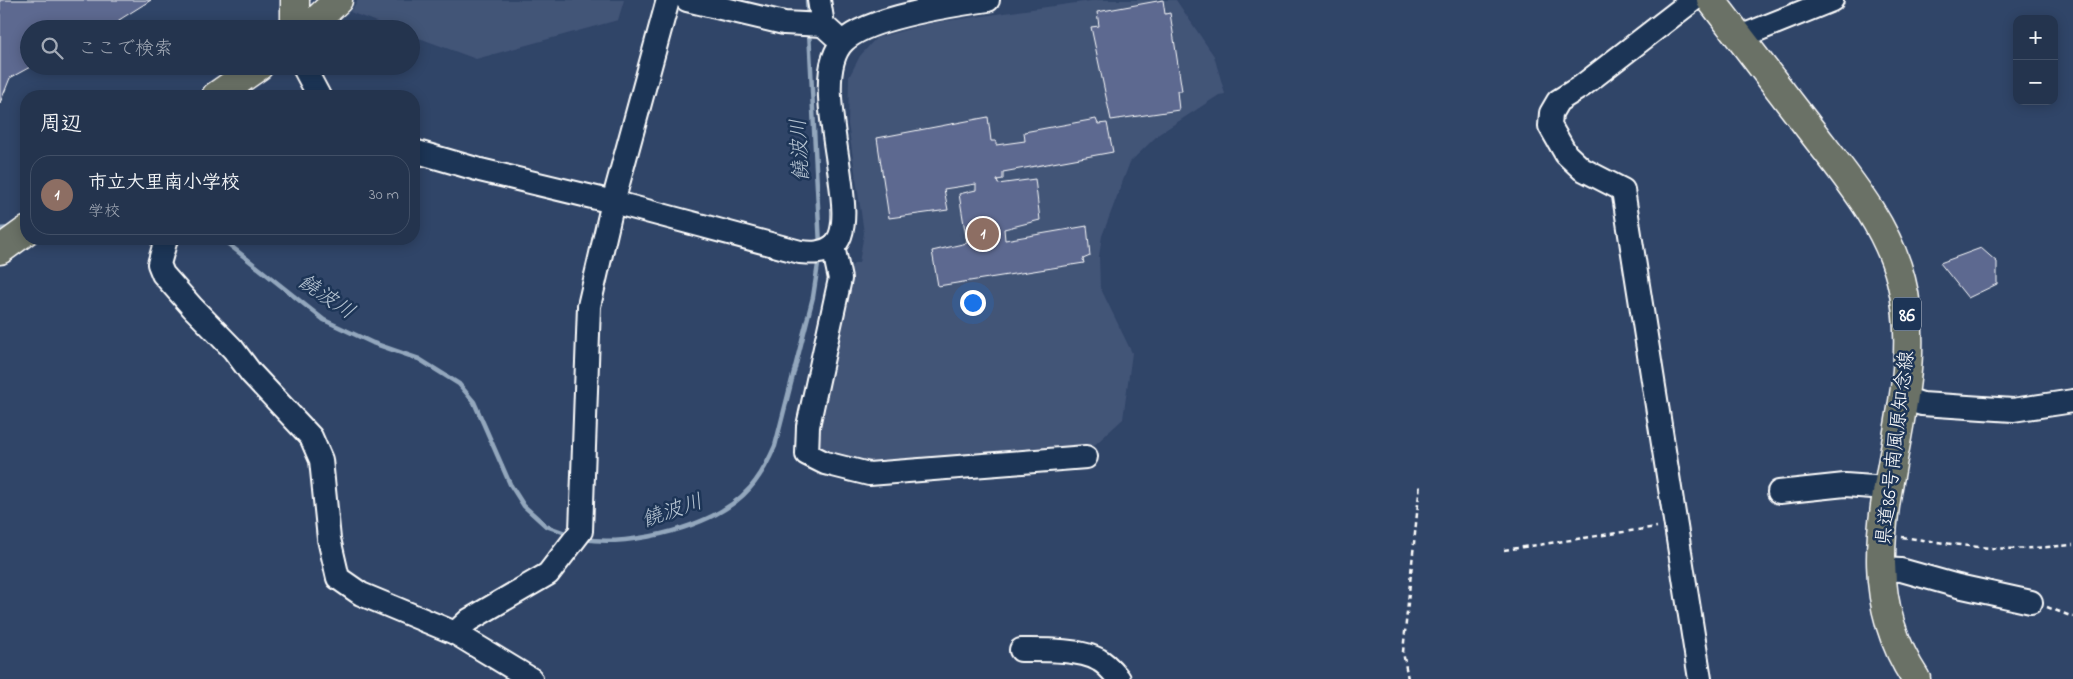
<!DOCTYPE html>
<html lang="ja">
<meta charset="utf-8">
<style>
:root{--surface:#24344e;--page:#2c3c55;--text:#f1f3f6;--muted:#a3aab6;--line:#414f66;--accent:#ffd166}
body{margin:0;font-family:"Indie Flower","Klee One",sans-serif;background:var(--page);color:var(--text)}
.controls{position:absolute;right:15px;top:15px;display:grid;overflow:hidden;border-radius:10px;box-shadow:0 2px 12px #0003}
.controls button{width:45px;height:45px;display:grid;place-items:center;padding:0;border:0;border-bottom:1px solid var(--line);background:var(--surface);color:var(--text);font:25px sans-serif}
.you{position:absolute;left:972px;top:302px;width:18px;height:18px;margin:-12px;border:4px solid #fff;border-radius:50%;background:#1a73e8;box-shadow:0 0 0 8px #1a73e833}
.badge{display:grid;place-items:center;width:32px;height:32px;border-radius:50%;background:var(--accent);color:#fff;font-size:16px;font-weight:700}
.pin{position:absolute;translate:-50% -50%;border:2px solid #fff;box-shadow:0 1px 5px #0006}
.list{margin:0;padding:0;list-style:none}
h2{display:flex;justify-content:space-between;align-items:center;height:65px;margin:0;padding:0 20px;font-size:21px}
h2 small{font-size:16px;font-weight:400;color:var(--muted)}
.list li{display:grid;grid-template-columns:32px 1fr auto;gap:15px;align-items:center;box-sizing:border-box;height:80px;margin:0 10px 10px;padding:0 10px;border:1px solid var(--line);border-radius:20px}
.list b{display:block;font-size:19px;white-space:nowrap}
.list p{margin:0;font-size:16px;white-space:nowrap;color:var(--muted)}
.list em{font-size:16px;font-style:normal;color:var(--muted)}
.icon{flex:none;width:28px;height:28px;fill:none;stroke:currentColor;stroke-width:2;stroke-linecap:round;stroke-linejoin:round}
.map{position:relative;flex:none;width:2073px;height:679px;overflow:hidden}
.search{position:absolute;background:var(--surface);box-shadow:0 2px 12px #0003;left:20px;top:20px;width:400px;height:55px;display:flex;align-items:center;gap:12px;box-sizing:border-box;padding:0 18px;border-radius:28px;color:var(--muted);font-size:19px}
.panel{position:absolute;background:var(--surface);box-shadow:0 2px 12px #0003;left:20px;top:90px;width:400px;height:155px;border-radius:20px}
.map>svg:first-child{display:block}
.built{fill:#425477}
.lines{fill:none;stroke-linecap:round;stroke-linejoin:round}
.stream{stroke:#93a7bd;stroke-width:4.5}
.building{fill:#5d6990;stroke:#fff}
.minor-casing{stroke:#fff;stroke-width:26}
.major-casing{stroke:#fff;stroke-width:31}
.path{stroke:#fff;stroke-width:2.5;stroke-dasharray:5 4;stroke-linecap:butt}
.minor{stroke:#1d3557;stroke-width:22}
.major{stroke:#6a7166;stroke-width:28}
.labels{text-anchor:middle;stroke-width:5;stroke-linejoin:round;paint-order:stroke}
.shield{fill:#1d3557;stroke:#bbc2cd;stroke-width:1}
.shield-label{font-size:19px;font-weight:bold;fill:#fff}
.street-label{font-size:20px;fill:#fff;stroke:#1d3557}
.water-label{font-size:21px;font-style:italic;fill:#b7c5d3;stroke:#1d3557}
</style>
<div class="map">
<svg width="2073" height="679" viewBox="0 0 2073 679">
<rect width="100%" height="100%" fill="#304568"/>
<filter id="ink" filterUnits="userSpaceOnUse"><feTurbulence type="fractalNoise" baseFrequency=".02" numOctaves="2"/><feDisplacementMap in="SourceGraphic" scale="10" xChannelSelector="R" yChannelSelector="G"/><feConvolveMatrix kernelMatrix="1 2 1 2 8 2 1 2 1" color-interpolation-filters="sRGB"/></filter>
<g filter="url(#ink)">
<g class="built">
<path d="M358 0H624L618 20 476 59 411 35V29H395L350 12Z"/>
<path d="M1098 0H1176L1214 56 1225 94 1219 95 1159 134 1130 162 1102 236 1099 256 1100 287 1132 353 1123 419 1088 451 868 468 823 457 812 437 844 273 855 263H859L864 233 848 124 849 77 860 56 876 38 931 23Z"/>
</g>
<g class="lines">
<g class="stream">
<path d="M807 0 808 19"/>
<path d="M809 31 820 246"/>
<path d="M0 229 10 228"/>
<path d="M222 239 324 320 373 343 419 359 459 384 474 402 510 484 524 506 546 526 571 535"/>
<path d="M583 539C632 547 716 527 750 488 761 476 768 462 775 446L813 297 819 258"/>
</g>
</g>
<g class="building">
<path d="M0 0H151L119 20 124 29H29V66H32L10 78 0 103Z"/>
<path d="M1163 0 1165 14 1170 13 1182 91H1177L1179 110 1111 120 1091 27 1099 26 1097 12Z"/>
<path d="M988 117 991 141H996V145L1025 141 1024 132 1096 119 1098 124 1107 123 1113 152 1003 172V179L997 180 998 184 1035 179 1040 220 1004 229 1005 240 1087 226 1090 256 1083 259 1084 263 938 286 932 251 967 243 959 194 976 190V184L944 189 948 210 889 218 877 138Z"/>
<path d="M1981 248 1997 262V284L1968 298 1940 263Z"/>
</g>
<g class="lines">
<g class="minor-casing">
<g id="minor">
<path d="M687 0 784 23 823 25"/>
<path d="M819 0 823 25 834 35"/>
<path d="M1693 0 1582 86 1558 101 1551 113 1550 126 1566 154 1582 169 1623 190 1700 679"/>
<path d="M1740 37 1832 0"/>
<path d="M303 66 319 96"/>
<path d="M414 151 480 170 613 202 800 252C811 253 823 254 833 246 867 220 803 80 844 41 869 17 953 5 988 0"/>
<path d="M166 239 159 264 163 274 193 308 233 349 251 373 311 437 321 460 329 539 338 578 361 594 455 633 531 679"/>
<path d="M833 246 840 279 808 426 807 454 825 463 869 474 1086 457"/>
<path d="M1903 398 1922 404 2013 410 2073 401"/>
<path d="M1779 492 1845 485 1887 488"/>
<path d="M1880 569 1901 570 1958 586 2031 602"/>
<path d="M455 633 469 620 548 574 581 531 589 306 613 202 668 0"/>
<path d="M1021 650C1042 650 1081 649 1099 660 1107 664 1113 672 1119 679"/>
</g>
</g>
<g class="major-casing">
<g id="major">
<path d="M1711 0C1744 43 1777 86 1810 129 1845 175 1887 223 1901 280 1936 416 1829 547 1916 679"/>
<path d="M295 29V0"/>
<path d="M307 29 338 0"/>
<path d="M216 96 259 66"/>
<path d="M0 250 26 231"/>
</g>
</g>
<g class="path">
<path d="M1902 537C1931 541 1961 546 1991 548 2018 550 2046 547 2073 545"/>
<path d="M1504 550 1657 527"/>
<path d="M2047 607 2073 617"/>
<path d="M1408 679 1403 652 1420 484"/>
</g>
<use href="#minor" class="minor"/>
<use href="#major" class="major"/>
</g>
</g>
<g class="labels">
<rect class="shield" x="1893" y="297.5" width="28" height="33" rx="4"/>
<g class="shield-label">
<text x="1907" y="321">86</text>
</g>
<g class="street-label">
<text transform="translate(1894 448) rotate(-83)" y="7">県道86号南風原知念線</text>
</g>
<g class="water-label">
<text transform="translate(799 150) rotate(-93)" y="7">饒波川</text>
<text transform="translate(327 296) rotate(34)" y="7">饒波川</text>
<text transform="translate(672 510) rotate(-19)" y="7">饒波川</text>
</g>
</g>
</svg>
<div class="controls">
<button>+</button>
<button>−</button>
</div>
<div class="you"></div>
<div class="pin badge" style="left:983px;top:234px;background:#8d6e63">1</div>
<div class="search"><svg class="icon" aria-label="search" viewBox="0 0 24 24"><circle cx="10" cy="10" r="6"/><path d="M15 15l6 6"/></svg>ここで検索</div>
<section class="panel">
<h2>周辺<small></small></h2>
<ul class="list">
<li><span class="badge" style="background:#8d6e63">1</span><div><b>市立大里南小学校</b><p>学校</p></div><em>30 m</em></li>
</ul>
</section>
</div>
